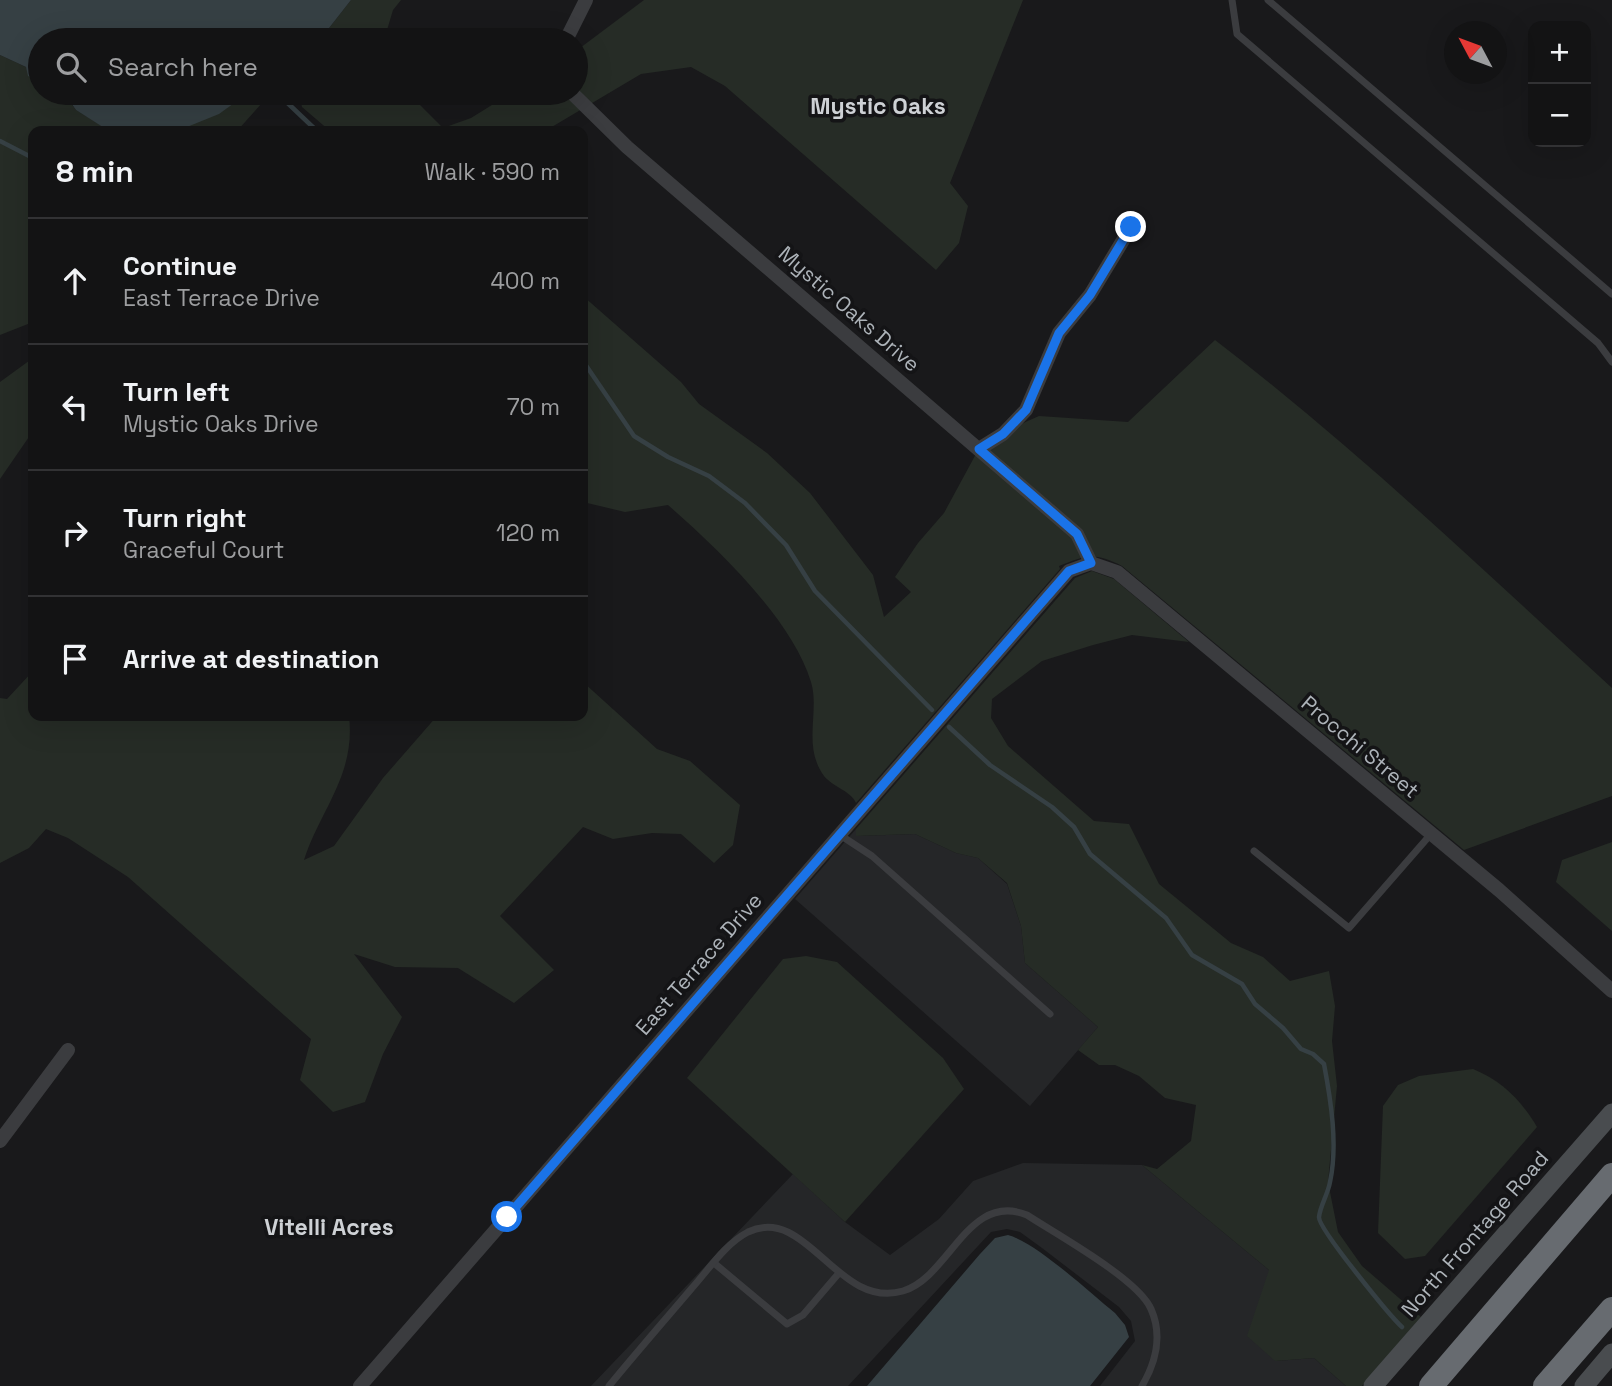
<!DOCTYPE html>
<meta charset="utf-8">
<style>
:root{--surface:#131314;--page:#1c1c1d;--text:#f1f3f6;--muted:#9d9ea0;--line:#323234}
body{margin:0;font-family:"Space Grotesk",sans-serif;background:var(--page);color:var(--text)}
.controls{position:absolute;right:21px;top:21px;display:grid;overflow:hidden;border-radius:14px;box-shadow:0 7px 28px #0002}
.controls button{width:63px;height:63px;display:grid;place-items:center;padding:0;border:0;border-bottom:2px solid var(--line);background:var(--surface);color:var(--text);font:35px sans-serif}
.compass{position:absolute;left:1444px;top:21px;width:63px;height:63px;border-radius:50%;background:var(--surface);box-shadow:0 7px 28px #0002;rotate:311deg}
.stop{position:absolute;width:21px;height:21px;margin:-16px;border:5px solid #1a73e8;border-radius:50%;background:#fff}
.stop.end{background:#1a73e8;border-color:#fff;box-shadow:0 2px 7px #0008}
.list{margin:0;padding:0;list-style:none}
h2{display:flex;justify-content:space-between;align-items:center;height:91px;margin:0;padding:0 28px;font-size:30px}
h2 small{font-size:23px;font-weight:400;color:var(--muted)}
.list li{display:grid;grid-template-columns:46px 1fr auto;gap:21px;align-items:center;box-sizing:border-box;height:126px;padding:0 28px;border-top:2px solid var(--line)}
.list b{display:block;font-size:26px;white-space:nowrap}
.list p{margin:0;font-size:23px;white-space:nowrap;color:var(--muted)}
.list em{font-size:23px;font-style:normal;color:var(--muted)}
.icon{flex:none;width:38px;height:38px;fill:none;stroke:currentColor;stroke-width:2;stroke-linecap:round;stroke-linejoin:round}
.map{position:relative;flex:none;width:1612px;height:1386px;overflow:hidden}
.search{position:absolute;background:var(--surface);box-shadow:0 7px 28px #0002;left:28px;top:28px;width:560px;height:77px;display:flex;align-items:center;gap:18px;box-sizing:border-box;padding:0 24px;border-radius:38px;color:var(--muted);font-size:26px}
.panel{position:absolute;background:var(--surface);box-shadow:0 7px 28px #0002;left:28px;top:126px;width:560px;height:595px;border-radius:14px}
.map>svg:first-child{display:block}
.built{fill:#252628}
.green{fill:#262c26}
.water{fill:#364044}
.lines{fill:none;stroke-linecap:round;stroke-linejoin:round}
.stream{stroke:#364044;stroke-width:4.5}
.lane{stroke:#3b3c3f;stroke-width:7}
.street{stroke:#3b3c3f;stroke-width:14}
.secondary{stroke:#494c4f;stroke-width:19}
.highway{stroke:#676b70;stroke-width:24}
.route{stroke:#1a73e8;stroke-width:9}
.labels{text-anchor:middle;stroke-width:7;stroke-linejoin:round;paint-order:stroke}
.street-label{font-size:21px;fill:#adb3b9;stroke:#141416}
.neighbourhood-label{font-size:23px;font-weight:bold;fill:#ced1d5;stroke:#141416}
</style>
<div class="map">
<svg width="1612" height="1386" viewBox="0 0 1612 1386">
<rect width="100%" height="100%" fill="#19191b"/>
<g class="built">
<path d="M856 829V836L915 834 956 853 978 858 1007 884 1021 926 1025 963 1098 1027 1030 1106 795 899Z"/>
<path d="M1023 1163 1142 1165 1269 1270 1275 1361 1314 1358 1346 1386H1100L1135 1341 1131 1321 1119 1307 1042 1248 1020 1232 1007 1229 991 1232 848 1386H591L793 1174 845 1222 890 1255 939 1219 973 1181Z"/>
</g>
<g class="green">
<path d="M351 0H401L393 10 384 40H314L322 37Z"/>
<path d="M644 0H1023L950 183 968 206 959 243 936 270 725 86 691 67 641 74 545 131H330L302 107 299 93H408L443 128 471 118 511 93H576V51Z"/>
<path d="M0 55 26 67 40 81V93H63L76 110 110 131H33V322L0 335Z"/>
<path d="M248 93H271L237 131H177Z"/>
<path d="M583 296 681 382 699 404 767 453 810 493 873 575 884 617 911 592 895 577 918 543 944 513 983 441 1039 416 1128 422 1215 340C1355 447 1482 569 1612 688V796L1464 850 1122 566C1093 551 1085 556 1059 566L1060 569 856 803C851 791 833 787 824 776 802 746 820 711 811 682 792 619 717 548 668 505L625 512 583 502Z"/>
<path d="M33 358V431L0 479V382Z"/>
<path d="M1092 571 1114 579 1189 642 1132 635 1093 645 1042 661 992 699 991 718 1008 746 1094 821 1129 824 1159 884 1231 943 1263 957 1290 981 1329 971 1335 1006 1332 1041 1337 1086 1328 1182 1338 1232 1362 1266 1421 1317 1362 1386H1346L1314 1358 1275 1361 1247 1336 1269 1270 1142 1165 1157 1169 1191 1141 1196 1105 1165 1098 1139 1076 1115 1065H1099L1078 1050 1098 1027 1025 963 1021 926 1007 883 978 858 956 853 915 834 856 836V829L1075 578Z"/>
<path d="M33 671V716H349C356 775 320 810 304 860L334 846 383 778 437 716H583V682L657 749 690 761 740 805 733 845 714 863 681 834 652 833 613 839 583 827 500 916 554 970 514 1003 458 968 395 967 354 954 402 1017 383 1054 365 1102 333 1112 300 1080 311 1039 128 877 68 838 46 829 29 848 0 863V698L7 699Z"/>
<path d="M1612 842V931L1556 882 1562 860Z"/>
<path d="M806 956 837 962 943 1058 964 1089 845 1222 687 1078 783 959Z"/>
<path d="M1473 1069C1502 1081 1521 1100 1537 1127L1425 1256 1405 1259 1378 1233 1383 1106 1398 1085 1419 1076Z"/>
</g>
<g class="water">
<path d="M0 0H351L322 37 314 40H40V81L28 76 26 67 0 55Z"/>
<path d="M64 93H248L219 114 177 131H109L76 110Z"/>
<path d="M1008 1235C1037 1243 1089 1292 1115 1313L1125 1325 1129 1337 1090 1386H867L980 1254 995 1238Z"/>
</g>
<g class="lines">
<g class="stream">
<path d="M277 93 317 131"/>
<path d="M0 141 33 158"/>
<path d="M583 361 634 436 668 457 709 476 745 503 786 545 815 591 932 710"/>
<path d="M949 727 990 765 1052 807 1074 827 1090 854 1166 918 1192 955 1242 984 1255 1004 1283 1028 1301 1049 1313 1054 1324 1064C1331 1101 1338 1145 1330 1182 1328 1194 1320 1206 1319 1217 1318 1228 1390 1316 1402 1327"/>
</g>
<g class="lane">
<path d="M1232 0 1237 34 1598 343 1612 362"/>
<path d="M1268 0 1612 294"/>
<path d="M840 835 872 856 1050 1014"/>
<path d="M1254 851 1349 928 1431 834"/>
<path d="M714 1263 787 1324 803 1315 839 1273"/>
<path d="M609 1386C636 1353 664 1321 692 1288 709 1269 725 1244 748 1232 807 1204 837 1310 903 1291 950 1277 968 1191 1027 1215 1056 1234 1138 1279 1151 1309 1163 1336 1156 1362 1142 1386"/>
</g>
<g class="street">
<path d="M566 40 586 0"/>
<path d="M572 93 627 147 1077 534 1091 563"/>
<path d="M979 449 1003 434 1026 410 1059 333 1090 295 1131 227"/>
<path d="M0 1141 68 1050"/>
<path d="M360 1386 1069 571 1091 563 1117 572 1499 890 1612 991"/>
</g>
<g class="secondary">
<path d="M1373 1386 1612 1113"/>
<path d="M1584 1386 1612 1353"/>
</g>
<g class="highway">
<path d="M1431 1386 1612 1175"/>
<path d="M1545 1386 1612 1309"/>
</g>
</g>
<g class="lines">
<path class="route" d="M507 1217 1069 571 1091 563 1077 534 979 449 1003 434 1026 410 1059 333 1090 295 1131 227"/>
</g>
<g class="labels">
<g class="street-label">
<text transform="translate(849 309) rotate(41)" y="7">Mystic Oaks Drive</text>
<text transform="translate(1360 747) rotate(40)" y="7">Procchi Street</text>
<text transform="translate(699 964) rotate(-49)" y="7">East Terrace Drive</text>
<text transform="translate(1475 1234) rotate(-49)" y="7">North Frontage Road</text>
</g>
<g class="neighbourhood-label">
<text x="878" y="114">Mystic Oaks</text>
<text x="329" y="1235">Vitelli Acres</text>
</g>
</g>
</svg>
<div class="controls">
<button>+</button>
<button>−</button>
</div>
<svg class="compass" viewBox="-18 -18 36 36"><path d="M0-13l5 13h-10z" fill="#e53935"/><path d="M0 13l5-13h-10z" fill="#9d9ea0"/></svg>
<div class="stop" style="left:507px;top:1217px"></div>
<div class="stop end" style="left:1131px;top:227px"></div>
<div class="search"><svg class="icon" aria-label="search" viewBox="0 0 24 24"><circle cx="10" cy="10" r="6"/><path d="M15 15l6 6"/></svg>Search here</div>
<section class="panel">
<h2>8 min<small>Walk · 590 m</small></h2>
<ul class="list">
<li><svg class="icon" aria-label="ahead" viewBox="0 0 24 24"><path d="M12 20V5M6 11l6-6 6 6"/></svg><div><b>Continue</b><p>East Terrace Drive</p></div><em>400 m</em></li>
<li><svg class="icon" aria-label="left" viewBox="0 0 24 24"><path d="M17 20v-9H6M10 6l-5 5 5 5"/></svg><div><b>Turn left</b><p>Mystic Oaks Drive</p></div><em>70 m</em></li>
<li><svg class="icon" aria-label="right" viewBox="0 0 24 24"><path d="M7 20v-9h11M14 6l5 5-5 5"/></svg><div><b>Turn right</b><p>Graceful Court</p></div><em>120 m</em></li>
<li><svg class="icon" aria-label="arrive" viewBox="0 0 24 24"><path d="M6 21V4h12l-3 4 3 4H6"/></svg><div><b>Arrive at destination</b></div></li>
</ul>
</section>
</div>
